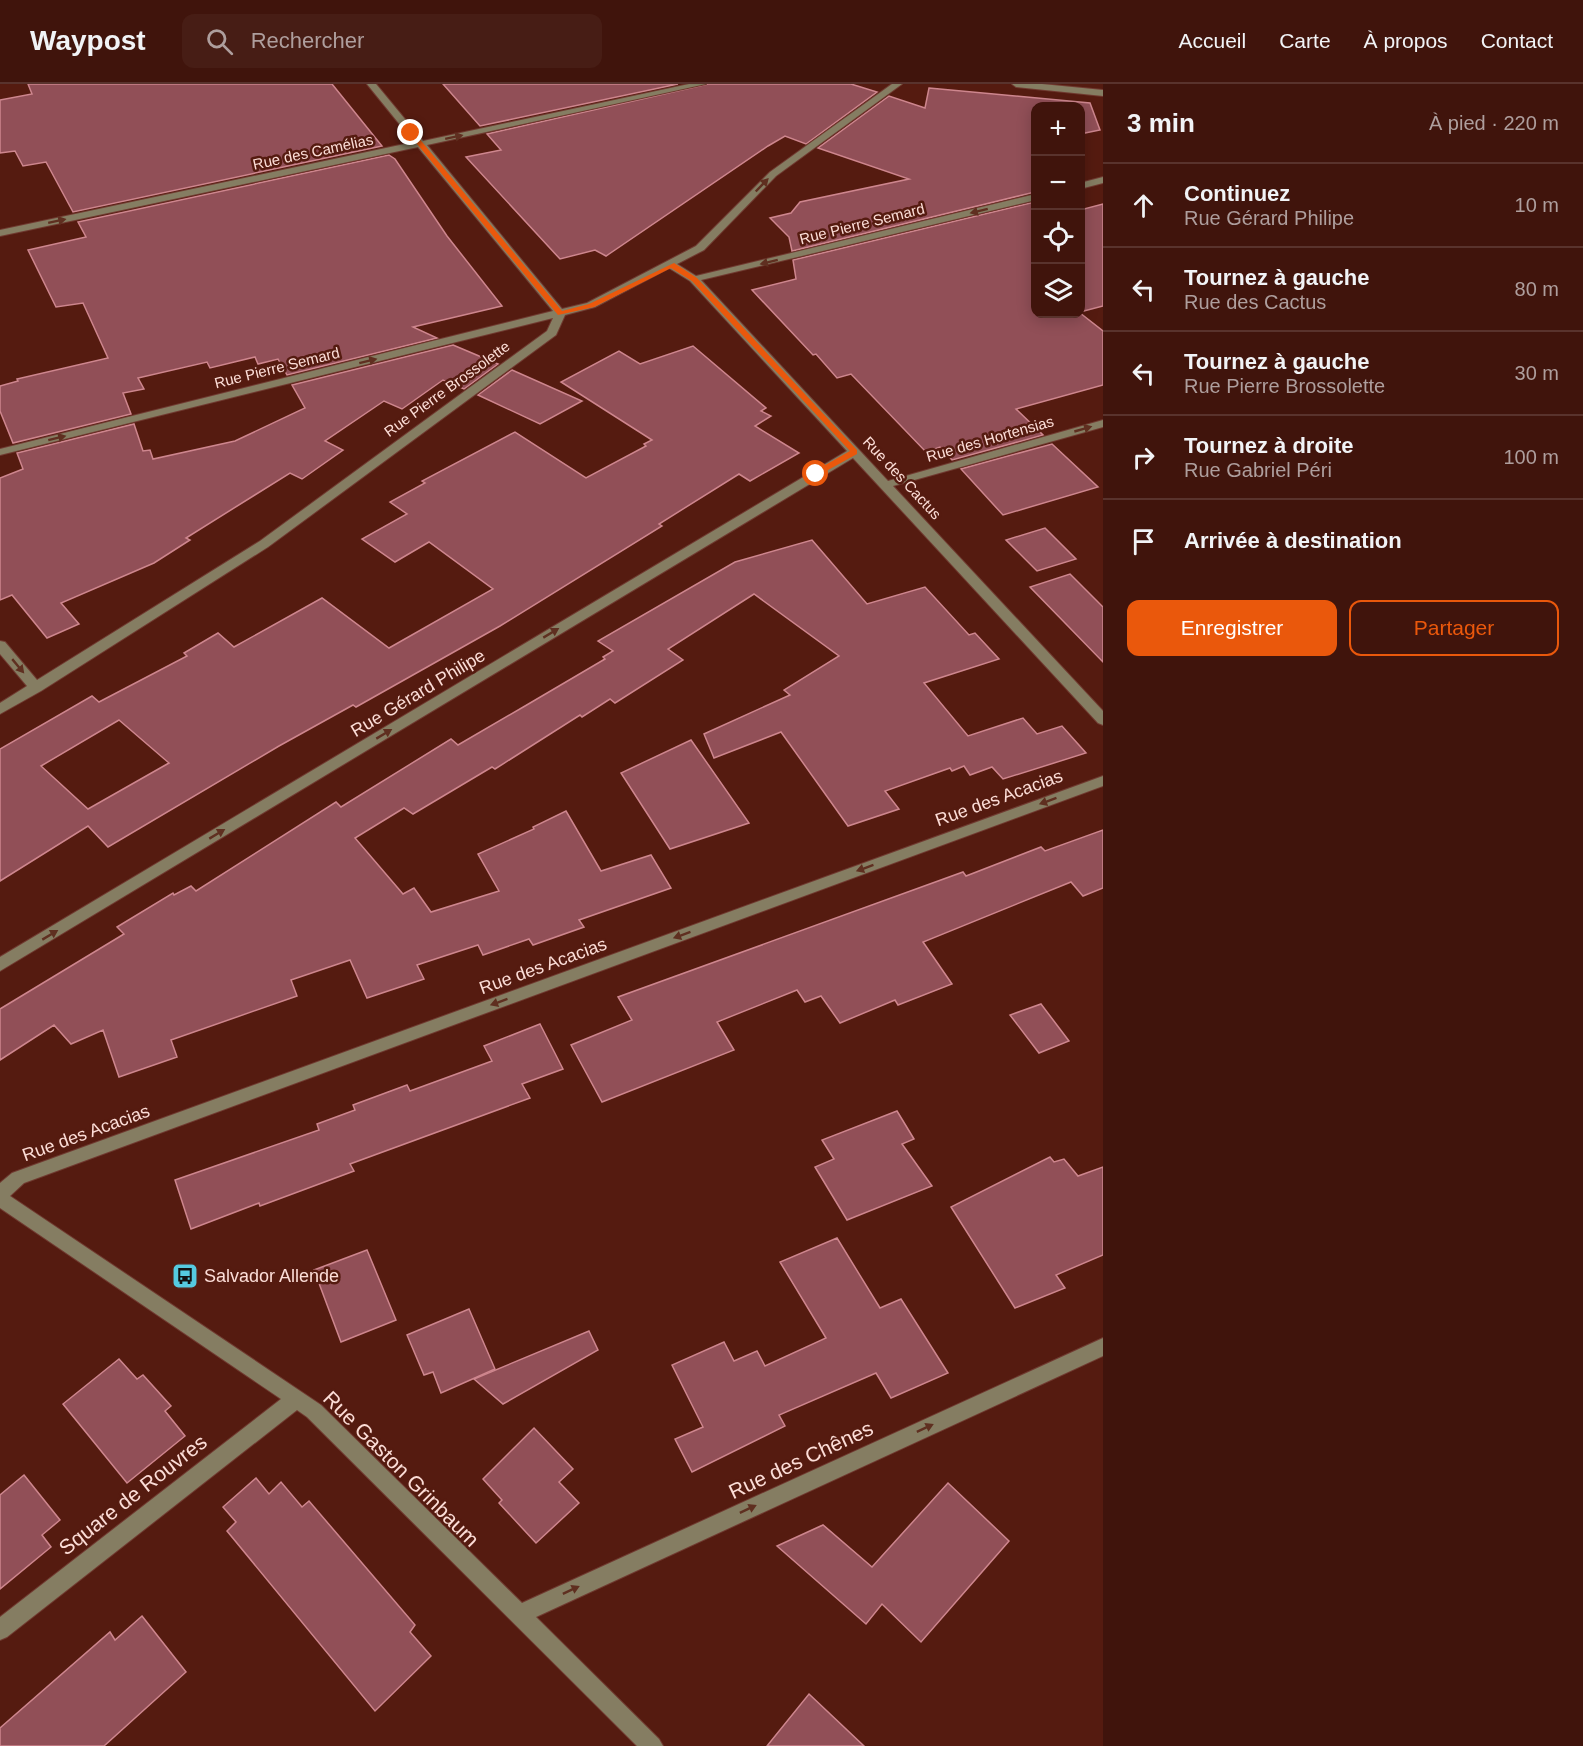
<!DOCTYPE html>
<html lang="fr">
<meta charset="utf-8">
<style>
:root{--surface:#40140c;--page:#471d15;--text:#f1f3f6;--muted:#ae9e9d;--line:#59332d;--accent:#ea580c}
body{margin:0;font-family:Arial,sans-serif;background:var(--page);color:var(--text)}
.controls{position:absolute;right:18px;top:18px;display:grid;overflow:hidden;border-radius:12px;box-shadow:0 3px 15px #0003}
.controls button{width:54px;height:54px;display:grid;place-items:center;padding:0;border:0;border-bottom:2px solid var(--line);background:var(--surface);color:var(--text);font:30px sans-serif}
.stop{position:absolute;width:18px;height:18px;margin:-14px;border:4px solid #ea580c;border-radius:50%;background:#fff}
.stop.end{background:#ea580c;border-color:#fff;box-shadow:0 2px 6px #0008}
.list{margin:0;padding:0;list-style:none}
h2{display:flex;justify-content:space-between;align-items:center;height:78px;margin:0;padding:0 24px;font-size:26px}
h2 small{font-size:20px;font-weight:400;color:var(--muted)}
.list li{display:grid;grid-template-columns:39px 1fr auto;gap:18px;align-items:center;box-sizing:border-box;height:84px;padding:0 24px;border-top:2px solid var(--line)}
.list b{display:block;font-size:22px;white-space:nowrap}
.list p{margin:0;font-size:20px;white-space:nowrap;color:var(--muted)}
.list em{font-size:20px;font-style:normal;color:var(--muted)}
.actions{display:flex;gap:12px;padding:18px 24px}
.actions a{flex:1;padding:14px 0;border:2px solid var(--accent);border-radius:12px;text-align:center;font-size:21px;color:var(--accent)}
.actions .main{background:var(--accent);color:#fff}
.icon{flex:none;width:33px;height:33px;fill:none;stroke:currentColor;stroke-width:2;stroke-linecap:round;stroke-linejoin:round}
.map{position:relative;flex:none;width:1103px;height:1662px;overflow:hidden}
header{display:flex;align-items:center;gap:36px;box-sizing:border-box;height:84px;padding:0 30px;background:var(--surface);border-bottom:2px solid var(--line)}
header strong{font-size:28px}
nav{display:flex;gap:33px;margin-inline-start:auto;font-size:21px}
.search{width:420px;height:54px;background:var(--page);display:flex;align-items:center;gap:15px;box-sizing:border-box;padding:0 21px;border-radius:12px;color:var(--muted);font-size:22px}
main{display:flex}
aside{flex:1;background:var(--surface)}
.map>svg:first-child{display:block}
.building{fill:#914f57;stroke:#ce868e;stroke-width:1.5;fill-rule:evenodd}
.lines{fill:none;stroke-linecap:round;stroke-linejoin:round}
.minor-casing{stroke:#703a30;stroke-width:2}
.minor{fill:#857d62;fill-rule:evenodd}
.oneway{fill:#5f2f20}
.route{fill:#ea580c}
.labels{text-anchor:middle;stroke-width:5;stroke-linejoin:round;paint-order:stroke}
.far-street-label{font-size:15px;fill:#fcddd7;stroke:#551b10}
.street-label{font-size:18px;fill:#fcddd7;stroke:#551b10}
.poi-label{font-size:18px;fill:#fcddd7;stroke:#551b10;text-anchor:start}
.near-street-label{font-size:21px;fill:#fcddd7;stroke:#551b10}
</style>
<header>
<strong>Waypost</strong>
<div class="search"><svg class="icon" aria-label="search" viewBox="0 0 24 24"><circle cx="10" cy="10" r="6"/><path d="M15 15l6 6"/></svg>Rechercher</div>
<nav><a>Accueil</a><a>Carte</a><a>À propos</a><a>Contact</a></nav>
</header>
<main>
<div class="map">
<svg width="1103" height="1662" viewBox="0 0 1103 1662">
<rect width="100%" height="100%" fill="#551b10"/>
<g class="building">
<path d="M28 0H332L382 62 73 128 46 78 23 82 15 67 0 69V16L32 10Z"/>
<path d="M443 0H678L480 42Z"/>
<path d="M708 0H851L877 8 806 60 785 52 768 62 606 172 595 166 560 175 466 73 501 66 487 50Z"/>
<path d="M929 4 1090 19 1100 46 1080 50V22H1035V108L792 167 789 153 770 134 791 129 800 118 909 95 818 64 889 12 925 24Z"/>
<path d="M389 71 395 75 447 152 502 222 413 243 437 254 287 291 278 275 258 280 255 273 210 284 207 278 138 294 144 305 123 309 131 330 13 359 0 327V302L18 297 17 295 108 274 83 219 56 223 28 166 86 153 78 138Z"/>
<path d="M1035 118V230L1080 229 1103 247V301L1016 325 1043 351 952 376 940 363 926 368 851 290 837 294 816 270 813 271 752 206 796 195 793 176Z"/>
<path d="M1103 120V222L1080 228V126Z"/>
<path d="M453 261 498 280 464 305 443 296 402 325 384 317 325 357 343 366 302 395 290 389 186 454 190 456 154 479 61 519 79 540 47 554 12 511 0 516V394L23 385 17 369 134 340 143 367 150 366 153 375 235 357 305 324 292 301Z"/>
<path d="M693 262 766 324 761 327 771 332 755 342 799 369 750 397 739 390 659 440 662 442 500 542 356 623 353 621 279 662 108 763 88 742 0 797V665L92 612 99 618 187 572 184 569 218 549 234 563 322 514 389 564 493 505 429 458 395 478 362 455 407 430 390 418 425 399 422 397 515 348 586 394 646 362 644 360 652 356 561 298 619 267 640 280ZM119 636 169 679 88 725 41 682Z"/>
<path d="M512 286 582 317 540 340 478 311Z"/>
<path d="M1052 360 1098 403 1003 431 961 385Z"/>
<path d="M1045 444 1076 475 1037 487 1006 456Z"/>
<path d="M812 456 867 520 925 503 969 551 975 549 999 575 924 599 968 652 1023 634 1037 650 1062 642 1086 669 1003 695 992 683 970 691 964 682 952 687 950 684 885 707 899 725 848 742 781 648 714 674 704 650 790 611 784 606 839 572 754 510 668 565 683 576 615 619 610 615 582 633 580 631 495 685 492 683 413 730 404 724 355 754 403 810 414 804 431 828 499 807 478 770 534 745 533 743 566 727 601 787 651 771 671 804 579 836 584 843 533 861 529 855 483 871 478 861 417 881 424 895 367 914 350 876 291 896 297 912 171 956 177 973 119 993 103 946 71 960 54 941 0 976V925L124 850 117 843 173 809 174 811 191 802 196 807 336 718 341 723 451 655 458 661 525 622 605 575 603 573 613 567 598 557 735 478Z"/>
<path d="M1070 490 1103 523V578L1030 503Z"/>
<path d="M691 656 749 739 670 765 621 689Z"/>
<path d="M1103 746V804L1083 812 1071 798 923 858 952 900 898 921 895 916 840 939 821 912 805 918 797 906 717 938 734 966 602 1018 571 961 632 936 618 913 963 788 966 792 1041 763 1045 767Z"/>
<path d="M1041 920 1069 957 1039 969 1010 931Z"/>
<path d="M540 940 563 985 522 1000 530 1014 350 1080 354 1087 260 1122 259 1119 191 1145 175 1096 319 1046 317 1040 355 1026 353 1021 407 1001 410 1007 492 977 484 962Z"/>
<path d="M897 1027 914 1055 902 1060 932 1102 847 1136 815 1083 834 1075 822 1056Z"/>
<path d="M1050 1073 1054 1078 1064 1075 1078 1092 1103 1083V1171L1056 1191 1065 1204 1015 1224 951 1123Z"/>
<path d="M837 1154 880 1224 901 1215 948 1289 891 1314 876 1289 779 1331 785 1342 692 1388 675 1355 703 1343 672 1281 724 1258 734 1277 757 1267 765 1282 826 1254 780 1178Z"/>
<path d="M367 1166 396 1236 341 1258 314 1186Z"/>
<path d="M469 1225 495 1285 441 1309 433 1288 424 1291 407 1251Z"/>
<path d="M589 1247 598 1266 503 1320 474 1295Z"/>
<path d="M119 1275 137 1295 143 1291 171 1322 165 1327 185 1352 127 1399 63 1320Z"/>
<path d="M534 1344 573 1385 559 1398 579 1419 536 1459 499 1419 502 1416 483 1395Z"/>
<path d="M24 1391 60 1436 42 1451 51 1463 0 1505V1411Z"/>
<path d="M256 1394 269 1410 281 1398 302 1423 309 1417 415 1541 410 1548 431 1572 375 1627 227 1447 236 1438 223 1423Z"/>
<path d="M948 1399 1009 1457 921 1558 882 1520 866 1540 777 1462 823 1441 872 1483Z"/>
<path d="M142 1532 186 1588 104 1662H0V1644L110 1548 115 1556Z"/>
<path d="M809 1610 864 1662H767Z"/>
</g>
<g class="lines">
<g class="minor-casing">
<g id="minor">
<path d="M367 0H376L423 57 689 0H706L427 61 562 225 587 219 696 162 770 88 892 0H902L776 92 704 166 677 180 696 192 1036 110V116L701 196 888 397 1103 336V343L893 402 1103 627V641L1098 639 853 374 0 887V873L847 367 690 197 669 184 595 223 565 231 556 251 268 463 41 607 0 630V619L27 602 0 570V557L5 558 37 596 260 457 547 247 553 234 0 371V365L553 227 418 63 0 152V146L414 58Z"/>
<path d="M1012 0H1042L1103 6V12L1016 3Z"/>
<path d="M1103 93V99L1080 105V99Z"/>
<path d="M1103 692V702L24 1099 10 1112 321 1321 522 1519 1103 1254V1272L536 1533 659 1655 663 1662H637L307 1333 297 1326 7 1553 0 1556V1533L281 1315 0 1124V1099L12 1089Z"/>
</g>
</g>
<use href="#minor" class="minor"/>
</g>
<defs><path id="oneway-solid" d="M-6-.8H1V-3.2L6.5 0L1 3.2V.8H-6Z" transform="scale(1.5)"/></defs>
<g class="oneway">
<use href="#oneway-solid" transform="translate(454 53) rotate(-12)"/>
<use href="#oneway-solid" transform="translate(762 101) rotate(-46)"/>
<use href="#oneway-solid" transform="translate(979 127) rotate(166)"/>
<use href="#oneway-solid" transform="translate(57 137) rotate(-12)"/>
<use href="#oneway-solid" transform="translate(769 178) rotate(166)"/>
<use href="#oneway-solid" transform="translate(368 277) rotate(-14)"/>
<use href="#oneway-solid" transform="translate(1083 345) rotate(-16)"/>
<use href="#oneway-solid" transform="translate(57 354) rotate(-14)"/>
<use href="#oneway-solid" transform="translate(551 549) rotate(-31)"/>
<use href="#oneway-solid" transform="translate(18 582) rotate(50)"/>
<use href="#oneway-solid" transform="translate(384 650) rotate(-31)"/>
<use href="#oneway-solid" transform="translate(1048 717) rotate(160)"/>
<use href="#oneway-solid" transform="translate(217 750) rotate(-31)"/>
<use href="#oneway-solid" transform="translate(865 784) rotate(160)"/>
<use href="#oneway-solid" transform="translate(50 851) rotate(-31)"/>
<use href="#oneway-solid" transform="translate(682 851) rotate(160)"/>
<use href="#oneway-solid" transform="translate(499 918) rotate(160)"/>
<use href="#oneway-solid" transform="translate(925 1344) rotate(-25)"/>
<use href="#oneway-solid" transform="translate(748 1425) rotate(-25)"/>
<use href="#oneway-solid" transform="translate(571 1506) rotate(-25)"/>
</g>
<path class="route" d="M413 47 562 227 589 220 674 179 697 194 857 366V370L819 391H813V388L850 367 692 197 671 184 594 223 558 231 408 49Z"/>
<defs>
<g id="bus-square" transform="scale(1.35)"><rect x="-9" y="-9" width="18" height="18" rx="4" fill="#55cae0" stroke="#551b10"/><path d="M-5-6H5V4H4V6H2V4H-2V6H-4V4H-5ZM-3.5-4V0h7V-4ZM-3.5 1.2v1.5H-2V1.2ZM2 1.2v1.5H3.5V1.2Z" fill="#111"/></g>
</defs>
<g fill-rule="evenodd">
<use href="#bus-square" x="185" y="1192"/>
</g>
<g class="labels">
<g class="far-street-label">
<text transform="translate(313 68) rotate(-12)" y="5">Rue des Camélias</text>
<text transform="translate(862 140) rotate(-14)" y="5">Rue Pierre Semard</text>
<text transform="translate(277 284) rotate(-14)" y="5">Rue Pierre Semard</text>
<text transform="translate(447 305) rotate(-36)" y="5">Rue Pierre Brossolette</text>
<text transform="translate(990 355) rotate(-16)" y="5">Rue des Hortensias</text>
<text transform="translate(902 394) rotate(47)" y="5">Rue des Cactus</text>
</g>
<g class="street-label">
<text transform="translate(418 609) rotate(-31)" y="6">Rue Gérard Philipe</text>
<text transform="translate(999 714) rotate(-20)" y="6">Rue des Acacias</text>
<text transform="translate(543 882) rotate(-20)" y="6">Rue des Acacias</text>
<text transform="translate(86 1049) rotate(-20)" y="6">Rue des Acacias</text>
</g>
<g class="poi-label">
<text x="204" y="1198">Salvador Allende</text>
</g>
<g class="near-street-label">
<text transform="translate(801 1376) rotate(-25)" y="7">Rue des Chênes</text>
<text transform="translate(401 1385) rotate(45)" y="7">Rue Gaston Grinbaum</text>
<text transform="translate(133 1411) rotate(-38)" y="7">Square de Rouvres</text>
</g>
</g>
</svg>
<div class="controls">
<button>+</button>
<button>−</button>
<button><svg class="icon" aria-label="locate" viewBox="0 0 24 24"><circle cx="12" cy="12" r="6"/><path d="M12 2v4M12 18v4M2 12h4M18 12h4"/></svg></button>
<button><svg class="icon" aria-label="layers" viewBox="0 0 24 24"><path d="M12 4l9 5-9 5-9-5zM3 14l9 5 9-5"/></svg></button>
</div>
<div class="stop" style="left:816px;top:390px"></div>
<div class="stop end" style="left:411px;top:49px"></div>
</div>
<aside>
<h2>3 min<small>À pied · 220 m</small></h2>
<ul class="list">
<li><svg class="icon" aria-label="ahead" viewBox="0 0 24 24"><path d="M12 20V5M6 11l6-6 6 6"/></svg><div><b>Continuez</b><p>Rue Gérard Philipe</p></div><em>10 m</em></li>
<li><svg class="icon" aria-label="left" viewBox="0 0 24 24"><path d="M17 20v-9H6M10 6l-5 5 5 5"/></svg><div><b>Tournez à gauche</b><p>Rue des Cactus</p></div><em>80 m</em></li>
<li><svg class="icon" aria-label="left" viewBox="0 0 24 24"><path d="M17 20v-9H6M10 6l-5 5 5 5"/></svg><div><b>Tournez à gauche</b><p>Rue Pierre Brossolette</p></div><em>30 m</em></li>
<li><svg class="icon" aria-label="right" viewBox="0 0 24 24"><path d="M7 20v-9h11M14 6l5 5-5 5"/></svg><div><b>Tournez à droite</b><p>Rue Gabriel Péri</p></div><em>100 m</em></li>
<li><svg class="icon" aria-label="arrive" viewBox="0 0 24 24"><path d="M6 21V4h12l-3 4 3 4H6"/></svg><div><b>Arrivée à destination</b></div></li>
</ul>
<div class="actions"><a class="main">Enregistrer</a><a>Partager</a></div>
</aside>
</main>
